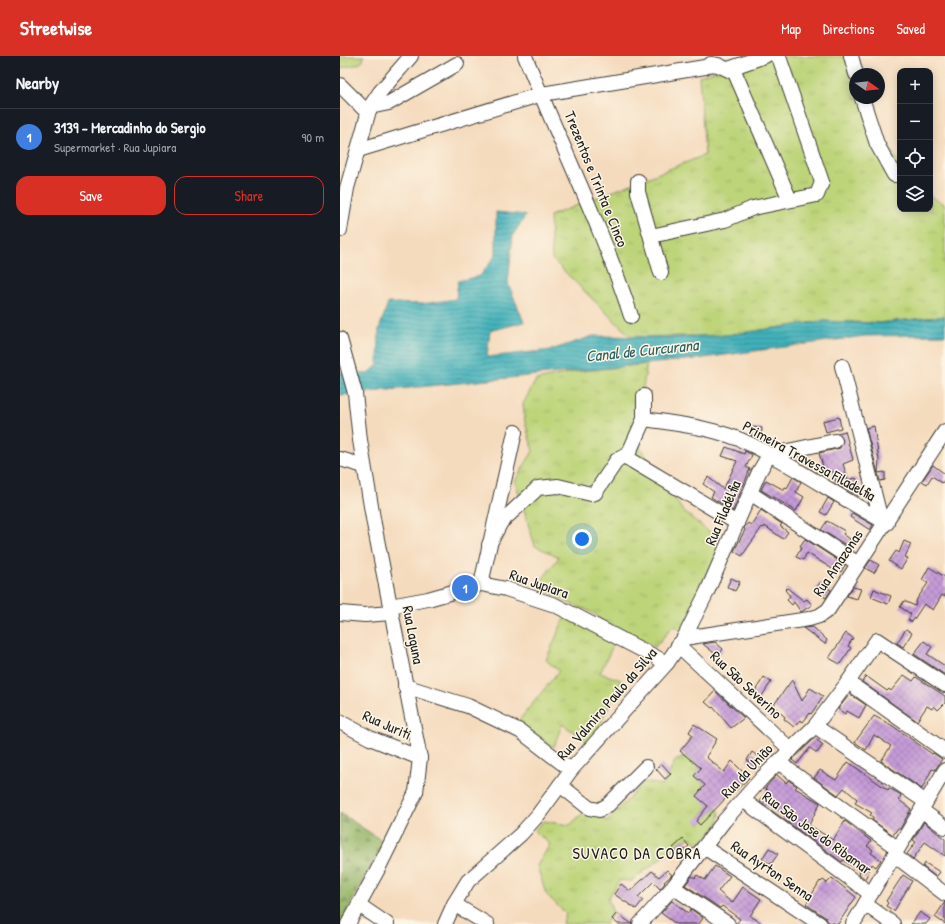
<!DOCTYPE html>
<meta charset="utf-8">
<style>
:root{--surface:#171b24;--page:#20242c;--text:#f1f3f6;--muted:#9ea1a6;--line:#363941;--accent:#d93025}
body{margin:0;font-family:"Patrick Hand",sans-serif;background:var(--page);color:var(--text)}
.controls{position:absolute;right:12px;top:12px;display:grid;overflow:hidden;border-radius:8px;box-shadow:0 2px 10px #0003}
.controls button{width:36px;height:36px;display:grid;place-items:center;padding:0;border:0;border-bottom:1px solid var(--line);background:var(--surface);color:var(--text);font:20px sans-serif}
.compass{position:absolute;left:509px;top:12px;width:36px;height:36px;border-radius:50%;background:var(--surface);box-shadow:0 2px 10px #0003;rotate:104deg}
.you{position:absolute;left:242px;top:483px;width:14px;height:14px;margin:-10px;border:3px solid #fff;border-radius:50%;background:#1a73e8;box-shadow:0 0 0 6px #1a73e833}
.badge{display:grid;place-items:center;width:26px;height:26px;border-radius:50%;background:var(--accent);color:#fff;font-size:13px;font-weight:700}
.pin{position:absolute;translate:-50% -50%;border:2px solid #fff;box-shadow:0 1px 4px #0006}
.list{margin:0;padding:0;list-style:none}
h2{display:flex;justify-content:space-between;align-items:center;height:52px;margin:0;padding:0 16px;font-size:17px}
h2 small{font-size:13px;font-weight:400;color:var(--muted)}
.list li{display:grid;grid-template-columns:26px 1fr auto;gap:12px;align-items:center;box-sizing:border-box;height:56px;padding:0 16px;border-top:1px solid var(--line)}
.list b{display:block;font-size:15px;white-space:nowrap}
.list p{margin:0;font-size:13px;white-space:nowrap;color:var(--muted)}
.list em{font-size:13px;font-style:normal;color:var(--muted)}
.actions{display:flex;gap:8px;padding:12px 16px}
.actions a{flex:1;padding:9px 0;border:1px solid var(--accent);border-radius:12px;text-align:center;font-size:14px;color:var(--accent)}
.actions .main{background:var(--accent);color:#fff}
.icon{flex:none;width:22px;height:22px;fill:none;stroke:currentColor;stroke-width:2;stroke-linecap:round;stroke-linejoin:round}
.map{position:relative;flex:none;width:605px;height:868px;overflow:hidden}
header{display:flex;align-items:center;gap:24px;box-sizing:border-box;height:56px;padding:0 20px;background:var(--accent);color:#fff}
header strong{font-size:19px}
nav{display:flex;gap:22px;margin-inline-start:auto;font-size:14px}
main{display:flex}
aside{flex:1;background:var(--surface)}
.map>svg:first-child{display:block}
.grass{fill:url(#grass-tufts);stroke:#6c784a}
.forest{fill:url(#forest-firs);stroke:#596942}
.wetland{fill:url(#wetland-marsh);stroke:#6c784a}
.water{fill:url(#water-rules);stroke:#2e666b}
.building{fill:url(#building-cross-hatch)}
.lines{fill:none;stroke-linecap:round;stroke-linejoin:round}
.minor-casing{stroke:#3d3934;stroke-width:16}
.minor{stroke:#fff;stroke-width:14}
.labels{text-anchor:middle;stroke-width:3;stroke-linejoin:round;paint-order:stroke}
.street-label{font-size:15px;fill:#1c1c1c;stroke:#fcf5e5}
.water-label{font-size:16px;font-style:italic;fill:#2d5f63;stroke:#fcf5e5}
.neighbourhood-label{font-size:16px;letter-spacing:1px;fill:#1c1c1c;stroke:#fcf5e5}
</style>
<header>
<strong>Streetwise</strong>
<nav><a>Map</a><a>Directions</a><a>Saved</a></nav>
</header>
<main>
<aside>
<h2>Nearby<small></small></h2>
<ul class="list">
<li><span class="badge" style="background:#3f7fe0">1</span><div><b>3139 - Mercadinho do Sergio</b><p>Supermarket · Rua Jupiara</p></div><em>90 m</em></li>
</ul>
<div class="actions"><a class="main">Save</a><a>Share</a></div>
</aside>
<div class="map">
<svg width="605" height="868" viewBox="0 0 605 868">
<defs>
<pattern id="grass-tufts" width="24" height="20" patternUnits="userSpaceOnUse"><rect width="24" height="20" fill="#bdd479"/><path d="M3 7l-1-3M5 7V3M7 7l1-3M15 17l-1-3M17 17v-4M19 17l1-3" fill="none" stroke="#a2b568"/></pattern>
<pattern id="forest-firs" width="22" height="20" patternUnits="userSpaceOnUse"><rect width="22" height="20" fill="#96b669"/><path d="M5 1l3.5 6h-7zM16 11l3.5 6h-7z" fill="#7a9356"/></pattern>
<pattern id="wetland-marsh" width="20" height="14" patternUnits="userSpaceOnUse"><rect width="20" height="14" fill="#bdd479"/><path d="M1 5h8M5 5V1M11 12h8M15 12V8" fill="none" stroke="#a2b568"/></pattern>
<pattern id="water-rules" width="6" height="5" patternUnits="userSpaceOnUse"><rect width="6" height="5" fill="#41b1ba"/><path d="M0 2.5h6" fill="none" stroke="#368f96"/></pattern>
<pattern id="building-cross-hatch" width="8" height="8" patternUnits="userSpaceOnUse"><rect width="8" height="8" fill="#c69bd8"/><path d="M0 0l8 8M0 8l8-8" fill="none" stroke="#a07eae"/></pattern>
</defs>
<rect width="100%" height="100%" fill="#fcf5e5"/>
<filter id="ink" filterUnits="userSpaceOnUse"><feTurbulence type="fractalNoise" baseFrequency=".025" numOctaves="2"/><feDisplacementMap in="SourceGraphic" scale="8" xChannelSelector="R" yChannelSelector="G"/><feConvolveMatrix kernelMatrix="1 2 1 2 8 2 1 2 1" color-interpolation-filters="sRGB"/></filter>
<filter id="wash" filterUnits="userSpaceOnUse"><feTurbulence type="fractalNoise" baseFrequency=".012" numOctaves="4" result="noise"/><feDisplacementMap in="SourceGraphic" scale="16" xChannelSelector="R" yChannelSelector="G"/><feGaussianBlur stdDeviation="0.9" result="paint"/><feColorMatrix in="noise" values="0 0 0 0 0 0 0 0 0 0 0 0 0 0 0 0 0 1.4 0 .05"/><feComposite in="paint" operator="in"/></filter>
<g filter="url(#wash)">
<rect width="100%" height="100%" fill="#f5dbbe"/>
<g class="grass">
<path d="M421 0H514L515 42H527L534 69 560 107V153H590V140L605 149V260L537 267 483 265 387 279 291 281 212 203 210 160 365 99 359 20Z"/>
<path d="M307 308 294 383H287L295 384 343 455 384 488 342 575 334 569 315 591 260 564C252 553 242 553 231 548 219 543 208 535 198 529L219 501 195 490 175 425 193 395 185 366 183 348 196 324 234 316Z"/>
<path d="M226 558 275 585 260 617 281 624 258 673 248 686 222 668 214 691 176 668 219 615 206 604Z"/>
<path d="M346 700 359 711 357 722 372 736 368 741 380 756 378 768 360 789 350 781 291 825 280 824 268 842 273 857 265 868H222L226 858 206 838 197 810 210 788 194 775 203 765 230 769 245 755 268 765 304 726 323 729 335 705Z"/>
</g>
<path class="forest" d="M0 757 44 786 0 868Z"/>
<path class="wetland" d="M0 0H24L23 5C16 11 8 9 0 13Z"/>
<path class="water" d="M156 156 186 159 173 179 168 227 184 266 150 275 147 301 211 294 253 280 334 281 387 279 483 265 537 267 605 260V279L525 280 356 303 0 339V316L28 318 38 309 39 273 48 247 82 248 116 243 118 225 140 220 156 199Z"/>
<g id="blocks">
<g class="building">
<path d="M499 361 501 372 486 376 483 365Z"/>
<path d="M534 370 539 404 538 417 545 416V424L540 425 526 372Z"/>
<path d="M411 371 422 372 421 384 411 379Z"/>
<path d="M505 375 513 404 503 408 508 424 515 422 518 424 520 440H517L506 433 505 428 503 432 496 427 493 415 485 417 479 397 500 392 503 384 498 377Z"/>
<path d="M386 391 404 398 405 395 412 399 406 411 410 413 393 455 371 441 374 436 363 428 368 421 383 433 387 426 397 405 382 400Z"/>
<path d="M593 409 605 418V423L602 427 592 420 587 428 582 425Z"/>
<path d="M453 421 461 426 456 436 464 441 456 455 421 434 426 424 444 434 445 431 447 432Z"/>
<path d="M488 442 494 446 486 459 480 456Z"/>
<path d="M421 454 442 468 440 470 448 476 443 483 425 470 424 472 422 471 402 500 394 495 405 474 404 472 408 467 411 469Z"/>
<path d="M512 457 533 469 530 474 510 461Z"/>
<path d="M487 465 505 475 503 478 510 483 506 489 481 474Z"/>
<path d="M465 483 505 509 501 516 495 512 494 514 467 497 463 504 456 501 462 491 460 490Z"/>
<path d="M564 485 571 488 565 501 568 502 561 513 549 505 556 495 559 497Z"/>
<path d="M531 504 539 509 534 517 525 512Z"/>
<path d="M589 511 605 521V541L602 539 593 554 584 548 572 566 568 564 571 558 560 551 564 545 575 550 577 543 588 527 582 524Z"/>
<path d="M391 522 400 526 395 535 387 531Z"/>
<path d="M480 527 491 534 486 542 475 535Z"/>
<path d="M513 531 521 533 517 543 507 540Z"/>
<path d="M447 532 464 545 467 543 472 549 461 556 454 546 452 549 447 544 450 540 445 534Z"/>
<path d="M534 533 551 540 548 548 531 541Z"/>
<path d="M473 571 487 584 485 588 463 572Z"/>
<path d="M566 573 572 577 563 591 557 587Z"/>
<path d="M506 577 513 582 508 590 511 592 500 608 489 602Z"/>
<path d="M584 585 592 591 587 598 605 610V619L574 598Z"/>
<path d="M375 586 383 593 378 600 363 588Z"/>
<path d="M564 619 573 625 576 621 605 640V647L598 654 594 650 592 653 587 650 577 665 522 626 526 620 547 635 549 633 551 635Z"/>
<path d="M424 621 431 626 420 643 413 638Z"/>
<path d="M452 624 462 645 470 632 483 640 471 658 470 657 463 666 460 664 454 671 444 663 445 661 433 650Z"/>
<path d="M375 635 404 662 391 672 373 651 372 652 365 646Z"/>
<path d="M510 638 526 649 519 662 507 655 505 658 498 653Z"/>
<path d="M534 660 553 670 592 698 593 697 602 703 595 714 592 713 582 733 541 705 551 690 534 679 526 694 515 686Z"/>
<path d="M354 668 377 683 366 701 384 716 392 705 409 722 391 739 390 738 360 769 356 765 368 750 356 740 365 729 354 720 361 712 340 695 353 679 349 676Z"/>
<path d="M475 682 483 689 477 697 470 692 457 708 452 704Z"/>
<path d="M412 696 422 703 417 711 407 704Z"/>
<path d="M508 706 548 734 549 732 561 739 559 744 571 753 560 773 558 772 553 779 532 764 534 762 530 759 532 757 515 747 517 743 504 732 498 739 474 722 480 714 496 724Z"/>
<path d="M322 708 331 718 325 723 316 713Z"/>
<path d="M437 719 446 727 448 724 457 730 455 732 480 747 469 769 493 784 505 765 531 785 527 790 533 794 531 797 541 804 536 811 532 808 525 823 519 818 520 815 503 804 502 806 420 746 427 734 425 732Z"/>
<path d="M584 766 605 783V800L585 786 573 803 567 798 576 786 573 784Z"/>
<path d="M343 783 349 790 339 799 333 792Z"/>
<path d="M429 792 438 798 431 808 422 803Z"/>
<path d="M585 807 600 816 596 821 583 811Z"/>
<path d="M375 810 390 820 378 835 392 847 403 831 421 843 410 860 424 868H396L400 863 382 850 380 852 345 829 352 820 355 822 357 819 365 824Z"/>
<path d="M327 814 332 819 324 826 325 827 320 833 313 826 298 841 303 844 296 853 274 838 281 828 290 835 312 815 319 821Z"/>
<path d="M563 819 572 825 554 855 546 850 548 847 546 845Z"/>
<path d="M492 822 516 841 498 868 488 866 485 861 466 848 480 825 481 826 483 824 487 827Z"/>
<path d="M332 845 348 857 351 853 363 862 359 868H336L321 857Z"/>
<path d="M605 846V868L595 861Z"/>
<path d="M580 856 590 863 586 868H571Z"/>
<path d="M277 857 292 868H278L272 863Z"/>
</g>
</g>
</g>
<g filter="url(#ink)">
<use href="#blocks" fill-opacity="0" stroke="#3d3934" stroke-width="1"/>
<g class="lines">
<g class="minor-casing">
<g id="minor">
<path d="M185 0C220 87 262 171 291 260"/>
<path d="M511 0 516 18"/>
<path d="M371 8 378 9 395 17 450 144"/>
<path d="M388 13 425 0"/>
<path d="M0 29 28 57"/>
<path d="M522 42 537 88 554 119"/>
<path d="M30 51 49 47 117 8"/>
<path d="M18 94 202 38 365 11 371 8"/>
<path d="M298 125V136L321 217"/>
<path d="M0 174 7 132 30 51 40 36 71 0"/>
<path d="M311 180 385 164 413 152 477 139 482 126 439 1 436 0"/>
<path d="M0 283 15 337 20 384 34 468 80 702 76 736 37 815 8 868"/>
<path d="M502 310 541 464"/>
<path d="M304 363C339 368 377 372 410 388 457 411 500 442 547 467"/>
<path d="M287 401 304 363V340"/>
<path d="M0 403 24 410"/>
<path d="M410 437 517 507"/>
<path d="M149 489 161 466 198 432 218 430 251 438 255 437 277 404 284 400 397 467"/>
<path d="M141 528 175 376"/>
<path d="M50 550 88 543 141 528 166 533 215 549 327 607"/>
<path d="M0 557 25 559 51 557"/>
<path d="M344 582 469 563 479 560 488 554 605 375"/>
<path d="M338 589 451 694"/>
<path d="M508 626 605 695"/>
<path d="M65 630 128 650 180 675 231 714"/>
<path d="M0 666 30 682 80 702"/>
<path d="M475 670 586 746"/>
<path d="M438 706 557 792"/>
<path d="M220 729 249 752 259 754 268 749 306 711"/>
<path d="M403 744 531 838"/>
<path d="M581 754 605 771"/>
<path d="M364 791 480 868"/>
<path d="M554 799 605 838"/>
<path d="M333 831 388 868"/>
<path d="M114 848 147 868"/>
<path d="M525 848 553 868"/>
<path d="M19 849 47 868"/>
<path d="M105 868 114 848 128 825 181 778 198 759 231 714 327 607 344 582 367 536 419 416 429 399 495 385"/>
<path d="M300 868 333 831 384 765 423 721 475 670 508 626 537 584 605 629"/>
<path d="M513 868 605 714"/>
</g>
</g>
<use href="#minor" class="minor"/>
</g>
</g>
<g class="labels">
<g class="street-label">
<text transform="translate(256 123) rotate(68)" y="5">Trezentos e Trinta e Cinco</text>
<text transform="translate(469 405) rotate(29)" y="5">Primeira Travessa Filadelfia</text>
<text transform="translate(383 457) rotate(-67)" y="5">Rua Filadélfia</text>
<text transform="translate(498 507) rotate(-56)" y="5">Rua Amazonas</text>
<text transform="translate(199 528) rotate(19)" y="5">Rua Jupiara</text>
<text transform="translate(73 579) rotate(79)" y="5">Rua Laguna</text>
<text transform="translate(406 629) rotate(43)" y="5">Rua São Severino</text>
<text transform="translate(267 648) rotate(-49)" y="5">Rua Valmiro Paulo da Silva</text>
<text transform="translate(47 669) rotate(24)" y="5">Rua Juriti</text>
<text transform="translate(407 715) rotate(-47)" y="5">Rua da União</text>
<text transform="translate(477 777) rotate(36)" y="5">Rua São Jose do Ribamar</text>
<text transform="translate(432 815) rotate(34)" y="5">Rua Ayrton Senna</text>
</g>
<g class="water-label">
<text transform="translate(302 294) rotate(-6)" y="6">Canal de Curcurana</text>
</g>
<g class="neighbourhood-label">
<text x="297" y="803">SUVACO DA COBRA</text>
</g>
</g>
</svg>
<div class="controls">
<button>+</button>
<button>−</button>
<button><svg class="icon" aria-label="locate" viewBox="0 0 24 24"><circle cx="12" cy="12" r="6"/><path d="M12 2v4M12 18v4M2 12h4M18 12h4"/></svg></button>
<button><svg class="icon" aria-label="layers" viewBox="0 0 24 24"><path d="M12 4l9 5-9 5-9-5zM3 14l9 5 9-5"/></svg></button>
</div>
<svg class="compass" viewBox="-18 -18 36 36"><path d="M0-13l5 13h-10z" fill="#e53935"/><path d="M0 13l5-13h-10z" fill="#9ea1a6"/></svg>
<div class="you"></div>
<div class="pin badge" style="left:125px;top:532px;background:#3f7fe0">1</div>
</div>
</main>
